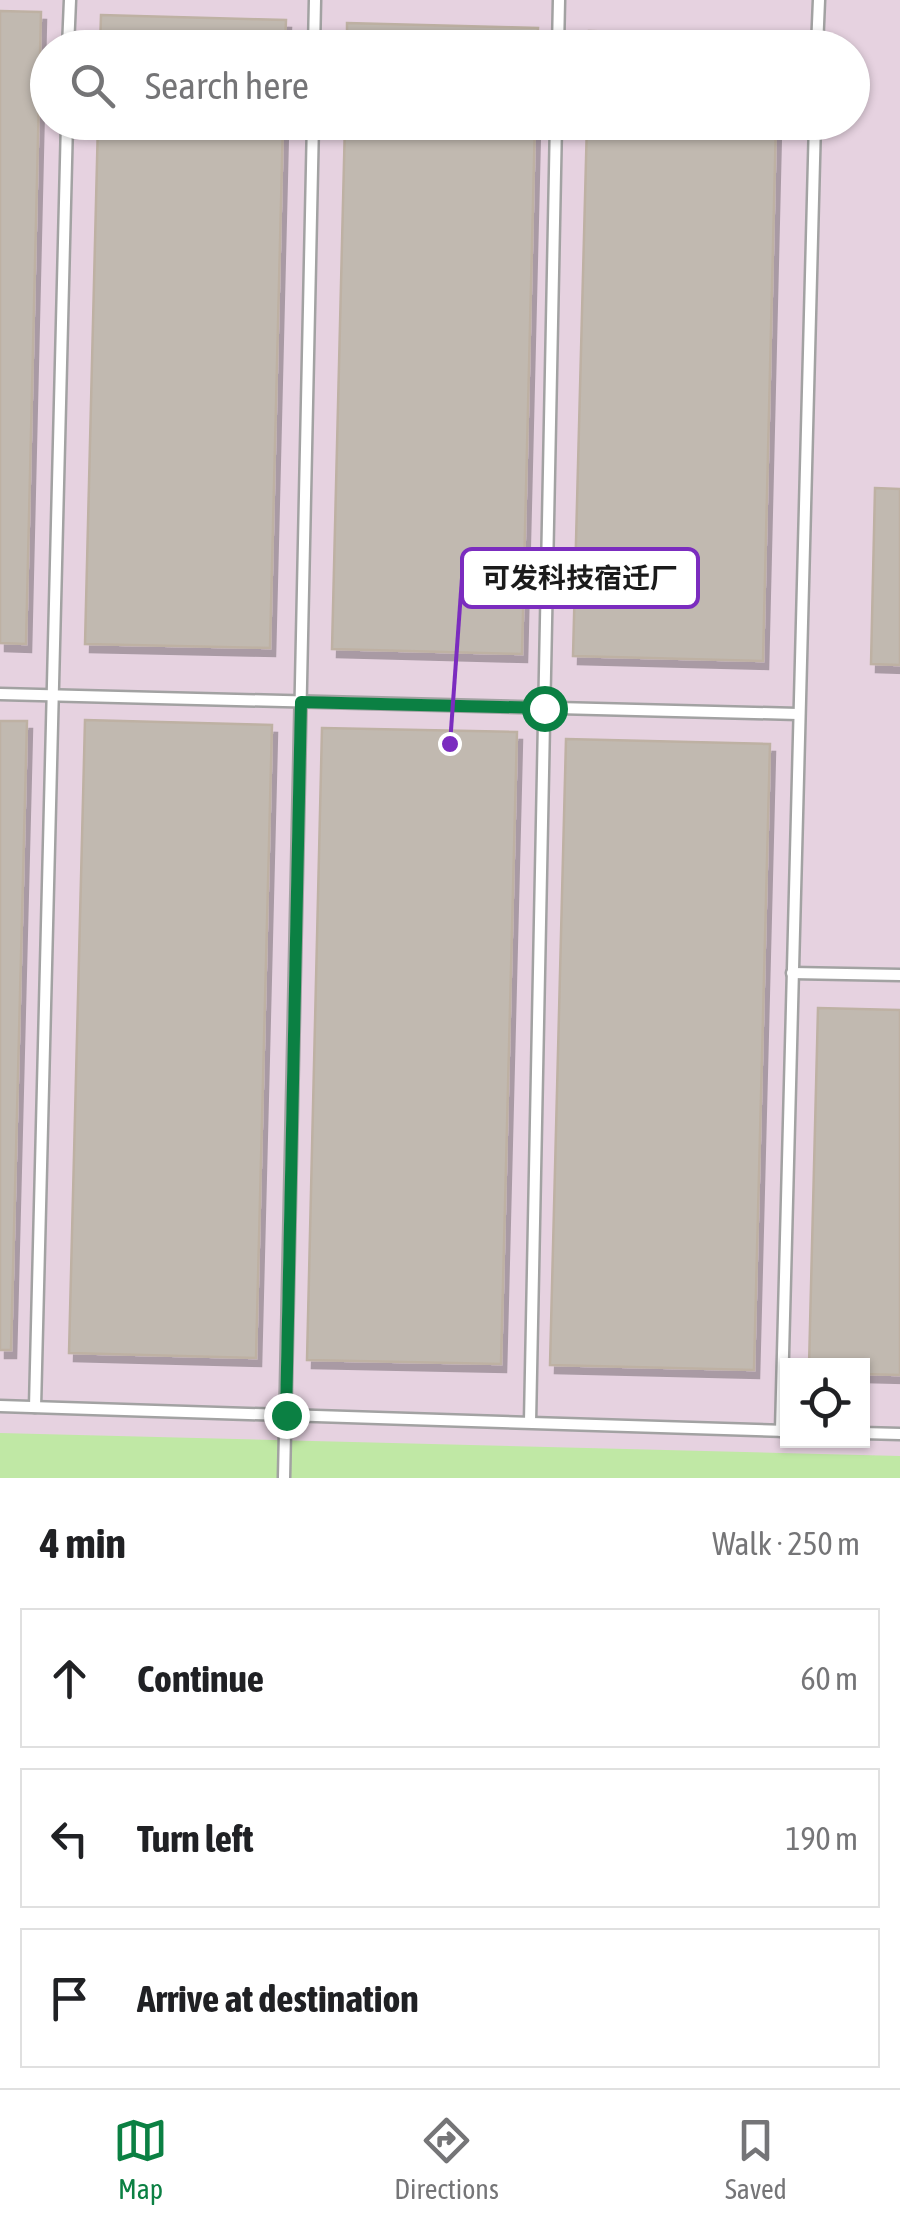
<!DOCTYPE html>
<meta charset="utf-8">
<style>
:root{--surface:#fff;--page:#f2f2f2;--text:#202124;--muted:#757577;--line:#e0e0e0;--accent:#0b8043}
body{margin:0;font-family:"Asap Condensed","Noto Sans SC",sans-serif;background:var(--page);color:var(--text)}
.controls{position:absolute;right:30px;bottom:30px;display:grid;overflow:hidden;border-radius:0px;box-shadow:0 2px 8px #0004}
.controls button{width:90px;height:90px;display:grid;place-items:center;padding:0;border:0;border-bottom:2px solid var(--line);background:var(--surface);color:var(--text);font:50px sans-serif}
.stop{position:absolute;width:30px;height:30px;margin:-22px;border:8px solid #0b8043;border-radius:50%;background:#fff}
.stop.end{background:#0b8043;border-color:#fff;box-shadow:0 2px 10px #0008}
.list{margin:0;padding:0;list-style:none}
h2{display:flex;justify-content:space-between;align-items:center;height:130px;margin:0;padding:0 40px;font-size:42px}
h2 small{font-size:32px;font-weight:400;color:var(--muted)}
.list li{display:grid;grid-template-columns:65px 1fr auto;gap:30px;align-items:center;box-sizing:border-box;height:140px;margin:0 20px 20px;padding:0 20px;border:2px solid var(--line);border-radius:0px}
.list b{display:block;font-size:38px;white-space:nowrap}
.list em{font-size:32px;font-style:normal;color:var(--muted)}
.icon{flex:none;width:55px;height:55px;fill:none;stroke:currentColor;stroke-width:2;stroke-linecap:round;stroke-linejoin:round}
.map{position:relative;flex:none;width:900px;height:1478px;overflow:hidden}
.search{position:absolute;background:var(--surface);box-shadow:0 2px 8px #0004;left:30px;right:30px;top:30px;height:110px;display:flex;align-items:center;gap:25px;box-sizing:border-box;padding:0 35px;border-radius:55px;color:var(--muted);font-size:38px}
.sheet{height:610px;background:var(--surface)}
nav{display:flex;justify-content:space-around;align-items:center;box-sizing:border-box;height:140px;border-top:2px solid var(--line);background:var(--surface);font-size:28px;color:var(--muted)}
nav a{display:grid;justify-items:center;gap:5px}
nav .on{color:var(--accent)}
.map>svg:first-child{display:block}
.industrial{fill:#e6d2e0;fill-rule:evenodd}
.grass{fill:#c0e8a5}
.building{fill:#c1b9b0;stroke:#beb1a3;stroke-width:2.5;filter:url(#shadow)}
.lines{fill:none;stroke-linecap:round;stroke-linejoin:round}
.lane-casing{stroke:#a2a2a2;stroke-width:15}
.lane{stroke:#fff;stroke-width:10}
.route{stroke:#0b8043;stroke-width:12}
.leader{fill:none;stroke:#7b2cbf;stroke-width:4}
.callout-dot{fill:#7b2cbf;stroke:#fff;stroke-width:4}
.callout{fill:#fff;stroke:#7b2cbf;stroke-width:4}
.callout-label{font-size:28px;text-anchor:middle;font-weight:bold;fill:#1b1b1b}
</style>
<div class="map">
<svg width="900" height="1478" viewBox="0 0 900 1478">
<defs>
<filter id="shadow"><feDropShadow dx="5" dy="8" stdDeviation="0" flood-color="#0004"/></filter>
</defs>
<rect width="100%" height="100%" fill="#edeae0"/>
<path class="industrial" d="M0 0H900V1478H0ZM48 48H852V122H48ZM788 1366H862V1440H788Z"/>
<path class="grass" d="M0 1433 900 1456V1478H0Z"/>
<g class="building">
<path d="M0 11 41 12 26 644 0 643Z"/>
<path d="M101 15 286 20 285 48H100Z"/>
<path d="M347 23 538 28 537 48H347Z"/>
<path d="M589 31 778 36V48H589Z"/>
<path d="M98 122H283L270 648 85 644Z"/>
<path d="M345 122H535L522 654 332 649Z"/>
<path d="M587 122H776L763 661 573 656Z"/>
<path d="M875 488 900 489V665L871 664Z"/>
<path d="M85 720 272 725 256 1358 69 1353Z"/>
<path d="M0 721H27L11 1350H0Z"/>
<path d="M322 728 517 732 501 1364 307 1360Z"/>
<path d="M566 739 770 744 754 1370 550 1365Z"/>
<path d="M818 1008 900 1010V1375L862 1374V1366H809Z"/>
</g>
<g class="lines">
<g class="lane-casing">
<g id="lane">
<path d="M68 48 70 0"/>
<path d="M314 48 315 0"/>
<path d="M558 48 559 0"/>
<path d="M817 48 819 0"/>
<path d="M0 694 798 714"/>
<path d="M792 973 900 975"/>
<path d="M0 1406 787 1431"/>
<path d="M35 1407 67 122"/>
<path d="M530 1422 556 122"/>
<path d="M781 1431 815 122"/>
<path d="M862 1433 900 1434"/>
<path d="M284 1478 313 122"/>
</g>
</g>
<use href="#lane" class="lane"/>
</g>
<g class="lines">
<path class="route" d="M286 1415 301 702 544 708"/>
</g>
<path class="leader" d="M450 744L462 578"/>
<circle class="callout-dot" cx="450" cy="744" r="10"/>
<rect class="callout" x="462" y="549" width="236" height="58" rx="10"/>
<g class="callout-label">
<text x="580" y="588">可发科技宿迁厂</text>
</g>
</svg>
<div class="controls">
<button><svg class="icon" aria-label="locate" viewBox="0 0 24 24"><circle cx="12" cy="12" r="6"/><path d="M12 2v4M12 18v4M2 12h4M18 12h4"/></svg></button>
</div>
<div class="stop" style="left:544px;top:708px"></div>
<div class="stop end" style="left:286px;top:1415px"></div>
<div class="search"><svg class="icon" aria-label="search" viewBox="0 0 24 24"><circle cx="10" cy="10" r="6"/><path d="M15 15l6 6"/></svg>Search here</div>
</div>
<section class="sheet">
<h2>4 min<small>Walk · 250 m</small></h2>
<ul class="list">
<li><svg class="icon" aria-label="ahead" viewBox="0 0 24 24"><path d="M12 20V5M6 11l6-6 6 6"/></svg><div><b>Continue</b></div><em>60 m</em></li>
<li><svg class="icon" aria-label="left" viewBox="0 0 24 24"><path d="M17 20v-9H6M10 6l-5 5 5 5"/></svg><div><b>Turn left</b></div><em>190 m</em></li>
<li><svg class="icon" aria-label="arrive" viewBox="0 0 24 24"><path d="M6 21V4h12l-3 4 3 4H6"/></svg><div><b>Arrive at destination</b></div></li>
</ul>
</section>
<nav>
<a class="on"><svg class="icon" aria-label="map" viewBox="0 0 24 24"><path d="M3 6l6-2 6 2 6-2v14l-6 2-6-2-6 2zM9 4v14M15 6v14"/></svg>Map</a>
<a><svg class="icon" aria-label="directions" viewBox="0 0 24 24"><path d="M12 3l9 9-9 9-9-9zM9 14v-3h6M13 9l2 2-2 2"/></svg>Directions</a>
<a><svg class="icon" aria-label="saved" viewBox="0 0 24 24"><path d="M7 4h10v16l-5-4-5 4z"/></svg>Saved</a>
</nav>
